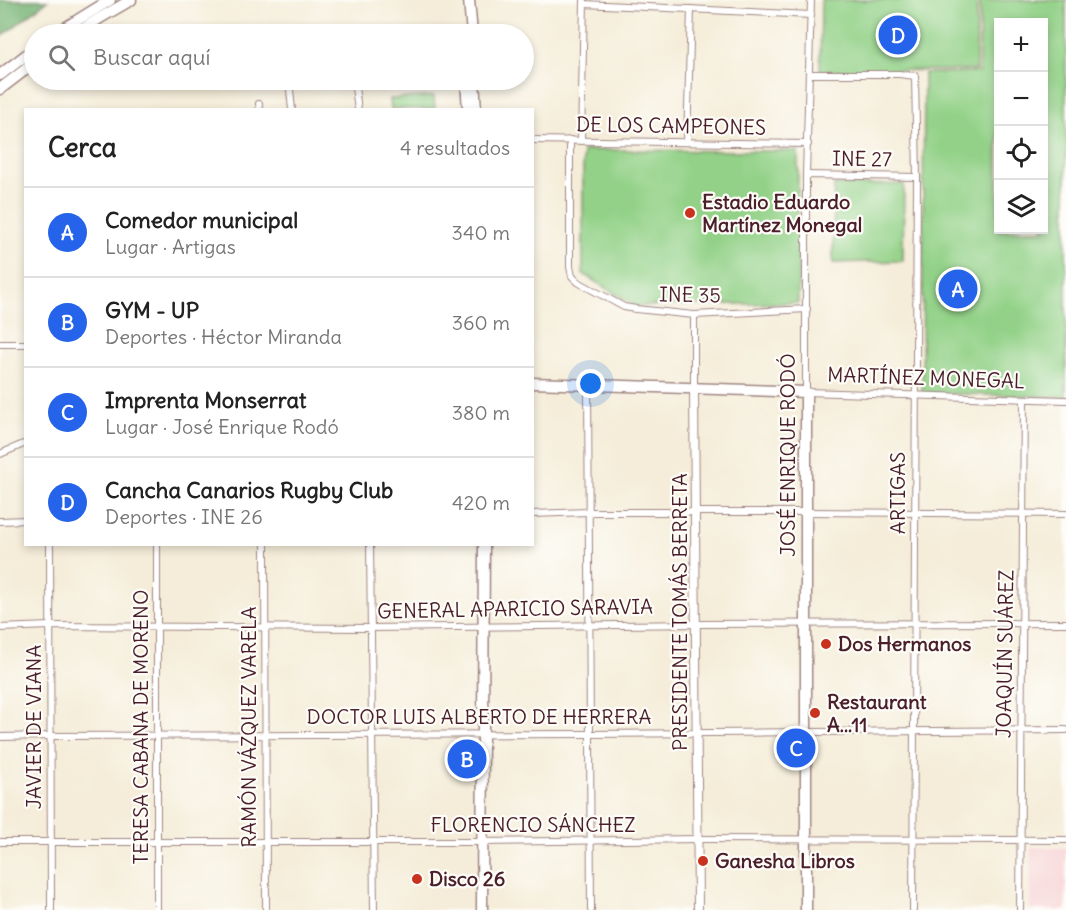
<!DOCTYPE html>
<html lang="es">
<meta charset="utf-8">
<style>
:root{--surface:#fff;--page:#f6f6f6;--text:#222;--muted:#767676;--line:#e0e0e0;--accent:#2563eb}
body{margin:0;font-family:Delius,sans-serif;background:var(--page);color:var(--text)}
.controls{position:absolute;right:18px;top:18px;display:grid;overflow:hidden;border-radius:0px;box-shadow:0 3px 9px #0003}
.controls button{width:54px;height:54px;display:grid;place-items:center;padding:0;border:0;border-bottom:2px solid var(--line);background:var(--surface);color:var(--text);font:30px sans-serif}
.you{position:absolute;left:591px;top:384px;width:21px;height:21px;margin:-15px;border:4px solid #fff;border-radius:50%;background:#1a73e8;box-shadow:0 0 0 9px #1a73e833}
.badge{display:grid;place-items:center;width:39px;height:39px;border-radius:50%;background:var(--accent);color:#fff;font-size:20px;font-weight:700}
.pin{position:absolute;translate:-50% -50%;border:3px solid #fff;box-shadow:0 2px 6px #0006}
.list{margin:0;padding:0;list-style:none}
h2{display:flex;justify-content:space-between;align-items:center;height:78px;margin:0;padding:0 24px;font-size:26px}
h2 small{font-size:20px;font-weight:400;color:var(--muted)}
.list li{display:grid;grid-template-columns:39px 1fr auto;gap:18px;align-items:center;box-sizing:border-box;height:90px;padding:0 24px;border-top:2px solid var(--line)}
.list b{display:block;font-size:22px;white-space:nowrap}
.list p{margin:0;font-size:20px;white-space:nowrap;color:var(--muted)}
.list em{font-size:20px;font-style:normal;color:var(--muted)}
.icon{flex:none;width:33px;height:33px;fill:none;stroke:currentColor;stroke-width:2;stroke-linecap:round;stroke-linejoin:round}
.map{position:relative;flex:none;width:1066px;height:910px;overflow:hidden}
.search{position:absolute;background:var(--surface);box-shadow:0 3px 9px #0003;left:24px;top:24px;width:510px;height:66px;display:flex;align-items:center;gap:15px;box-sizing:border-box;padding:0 21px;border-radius:33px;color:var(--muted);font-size:22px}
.panel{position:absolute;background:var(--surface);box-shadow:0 3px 9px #0003;left:24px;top:108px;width:510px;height:438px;border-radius:0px}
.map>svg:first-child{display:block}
.built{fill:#f7cfd3}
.green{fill:#93d188;stroke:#6e785a;stroke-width:1.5;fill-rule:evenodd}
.forest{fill:#76b374;stroke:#606950;stroke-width:1.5}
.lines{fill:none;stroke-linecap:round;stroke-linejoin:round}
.street-casing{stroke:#a08682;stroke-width:8}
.secondary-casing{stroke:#a08682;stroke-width:10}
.highway-casing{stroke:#a08682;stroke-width:13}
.street{stroke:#fff;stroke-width:6}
.secondary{stroke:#fff;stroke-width:8}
.highway{stroke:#fff;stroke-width:10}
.poi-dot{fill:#c8321e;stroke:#fdfcf7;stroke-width:2}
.labels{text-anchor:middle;stroke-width:4.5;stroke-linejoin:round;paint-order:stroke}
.street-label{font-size:20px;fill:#4a1f2b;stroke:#fdfcf7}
.poi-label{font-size:20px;font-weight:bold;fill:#4a1f2b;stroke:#fdfcf7;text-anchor:start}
</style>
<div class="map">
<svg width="1066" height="910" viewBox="0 0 1066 910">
<rect width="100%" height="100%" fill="#fdfcf7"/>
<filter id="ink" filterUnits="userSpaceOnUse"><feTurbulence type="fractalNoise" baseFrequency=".0167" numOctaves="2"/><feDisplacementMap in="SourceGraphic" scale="12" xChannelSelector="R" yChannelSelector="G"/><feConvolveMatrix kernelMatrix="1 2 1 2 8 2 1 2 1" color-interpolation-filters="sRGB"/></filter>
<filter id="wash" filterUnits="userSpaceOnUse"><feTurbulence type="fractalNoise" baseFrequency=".008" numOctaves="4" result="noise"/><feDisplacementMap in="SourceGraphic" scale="24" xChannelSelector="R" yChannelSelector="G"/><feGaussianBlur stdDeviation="1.35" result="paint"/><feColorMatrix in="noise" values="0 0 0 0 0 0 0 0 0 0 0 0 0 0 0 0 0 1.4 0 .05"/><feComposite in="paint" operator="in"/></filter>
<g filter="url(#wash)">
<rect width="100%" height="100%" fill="#f5edd9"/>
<path class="built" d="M1031 847 1066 848V910H1030Z"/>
<g class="green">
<path d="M821 0H977L976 70 820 71Z"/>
<path d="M980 0H1066V397L922 393 924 73 979 72ZM998 22H1044V230H998Z"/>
<path d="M434 96 435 109H391L390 99Z"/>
<path d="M583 150 798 151V303L635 306 583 274Z"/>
<path d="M904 184 903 261 833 263 834 185Z"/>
</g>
<path class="forest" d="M0 0H48L0 38Z"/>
</g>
<g filter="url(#ink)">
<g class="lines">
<g class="street-casing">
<g id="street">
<path d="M811 0 806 175V392L1066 400"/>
<path d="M584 4 811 15"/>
<path d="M810 74H899L915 76 917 177 913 910"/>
<path d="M289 80 292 110"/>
<path d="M354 80 358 110"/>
<path d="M259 104 260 110"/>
<path d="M532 140 808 144"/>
<path d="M570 140V267L572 276 578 282 624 307 636 309 694 315 807 309"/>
<path d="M581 141 584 1"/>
<path d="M687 142 691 9"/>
<path d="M806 175 917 177"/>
<path d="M694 315V388"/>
<path d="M0 344H26"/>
<path d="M588 385 591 910"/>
<path d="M0 454 26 443"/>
<path d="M532 514 588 512H806L1066 514"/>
<path d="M0 521 26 520"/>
<path d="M50 544 51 910"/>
<path d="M157 544V910"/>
<path d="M265 544 266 910"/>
<path d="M370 544 374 910"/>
<path d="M0 628 50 626 371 628 697 624 1066 623"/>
<path d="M0 737 50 736 590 734 1066 730"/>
<path d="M0 842H482L698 839 1066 840"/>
<path d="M1020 910 1024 399"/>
</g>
</g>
<g class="secondary-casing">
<path id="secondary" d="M694 388 698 910"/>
</g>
<g class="highway-casing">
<g id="highway">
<path d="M469 0 472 34"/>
<path d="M55 34 110 0"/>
<path d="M75 34 100 18 131 0"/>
<path d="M0 75 34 49"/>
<path d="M466 80 468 110"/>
<path d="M474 80 476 110"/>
<path d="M0 89 34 63"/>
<path d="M532 383 806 392V910"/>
<path d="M482 910 484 544"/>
</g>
</g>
<use href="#street" class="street"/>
<use href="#secondary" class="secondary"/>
<use href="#highway" class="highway"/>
</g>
</g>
<g class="poi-dot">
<circle cx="690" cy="213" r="6"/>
<circle cx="826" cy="644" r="6"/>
<circle cx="815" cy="713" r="6"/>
<circle cx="703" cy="861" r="6"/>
<circle cx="417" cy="879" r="6"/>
</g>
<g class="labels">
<g class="street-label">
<text transform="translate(671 126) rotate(1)" y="7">DE LOS CAMPEONES</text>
<text transform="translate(862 159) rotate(1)" y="7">INE 27</text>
<text transform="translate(690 295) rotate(1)" y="7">INE 35</text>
<text transform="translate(926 378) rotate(2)" y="7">MARTÍNEZ MONEGAL</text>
<text transform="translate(788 455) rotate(-90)" y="7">JOSÉ ENRIQUE RODÓ</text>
<text transform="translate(898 493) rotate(-90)" y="7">ARTIGAS</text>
<text transform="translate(515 609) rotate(-1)" y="7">GENERAL APARICIO SARAVIA</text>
<text transform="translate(680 612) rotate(-90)" y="7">PRESIDENTE TOMÁS BERRETA</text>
<text transform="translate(1005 654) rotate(-89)" y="7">JOAQUÍN SUÁREZ</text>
<text x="479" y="724">DOCTOR LUIS ALBERTO DE HERRERA</text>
<text transform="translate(34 727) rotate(-90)" y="7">JAVIER DE VIANA</text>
<text transform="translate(141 727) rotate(-90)" y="7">TERESA CABANA DE MORENO</text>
<text transform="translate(249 727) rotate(-90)" y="7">RAMÓN VÁZQUEZ VARELA</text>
<text x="533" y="832">FLORENCIO SÁNCHEZ</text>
</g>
<g class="poi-label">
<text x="702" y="209">Estadio Eduardo<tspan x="702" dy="23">Martínez Monegal</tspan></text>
<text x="838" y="651">Dos Hermanos</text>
<text x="827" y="709">Restaurant<tspan x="827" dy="23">A...11</tspan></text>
<text x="715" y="868">Ganesha Libros</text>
<text x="429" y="886">Disco 26</text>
</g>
</g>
</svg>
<div class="controls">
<button>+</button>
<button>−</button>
<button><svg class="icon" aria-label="locate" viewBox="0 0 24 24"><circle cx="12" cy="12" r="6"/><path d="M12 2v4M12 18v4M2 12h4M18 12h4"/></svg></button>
<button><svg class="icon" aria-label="layers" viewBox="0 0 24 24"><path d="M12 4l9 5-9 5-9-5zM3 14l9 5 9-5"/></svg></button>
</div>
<div class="you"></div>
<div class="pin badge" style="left:958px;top:289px">A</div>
<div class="pin badge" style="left:467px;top:759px">B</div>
<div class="pin badge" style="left:796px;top:748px">C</div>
<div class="pin badge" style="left:898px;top:35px">D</div>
<div class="search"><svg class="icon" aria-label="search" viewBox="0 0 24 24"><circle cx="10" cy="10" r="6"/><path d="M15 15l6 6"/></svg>Buscar aquí</div>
<section class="panel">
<h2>Cerca<small>4 resultados</small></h2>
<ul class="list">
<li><span class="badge">A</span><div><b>Comedor municipal</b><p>Lugar · Artigas</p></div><em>340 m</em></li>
<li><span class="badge">B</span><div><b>GYM - UP</b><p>Deportes · Héctor Miranda</p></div><em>360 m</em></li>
<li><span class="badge">C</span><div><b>Imprenta Monserrat</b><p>Lugar · José Enrique Rodó</p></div><em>380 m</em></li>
<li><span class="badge">D</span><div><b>Cancha Canarios Rugby Club</b><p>Deportes · INE 26</p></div><em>420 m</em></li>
</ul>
</section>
</div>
